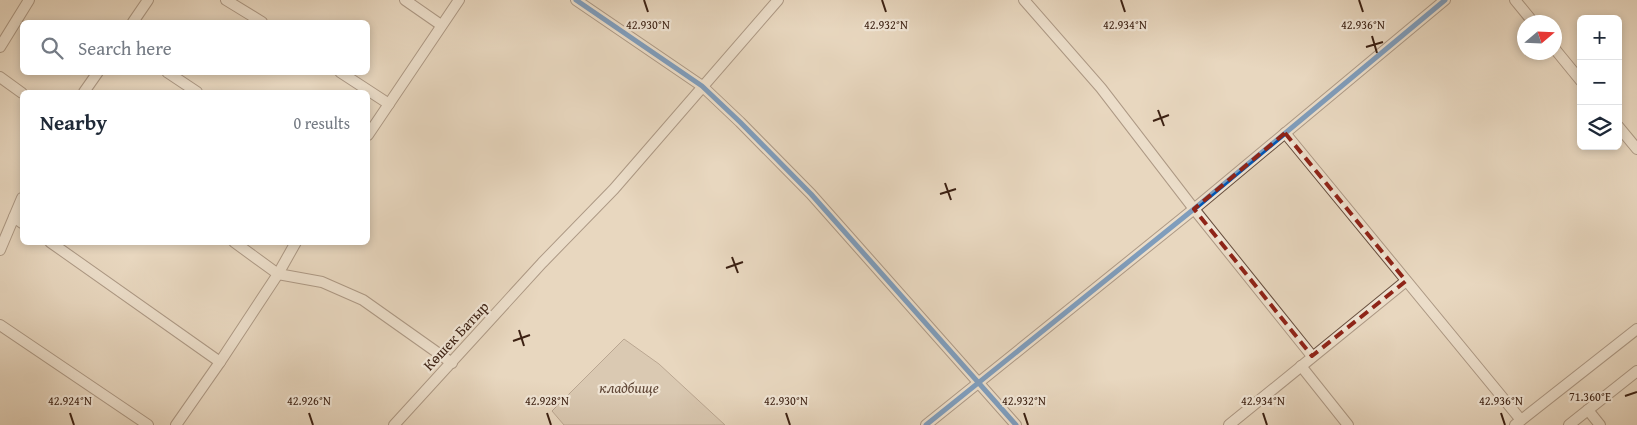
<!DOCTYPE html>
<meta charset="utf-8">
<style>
:root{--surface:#fff;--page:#f2f2f3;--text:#1f2937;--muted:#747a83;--line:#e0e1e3}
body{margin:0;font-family:"Gentium Book Plus",serif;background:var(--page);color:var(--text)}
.controls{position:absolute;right:15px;top:15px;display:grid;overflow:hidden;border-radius:8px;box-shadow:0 2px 8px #0003}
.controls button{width:45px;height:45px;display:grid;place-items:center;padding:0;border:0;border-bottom:1px solid var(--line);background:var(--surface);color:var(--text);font:25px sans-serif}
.compass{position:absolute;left:1517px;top:15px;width:45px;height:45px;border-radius:50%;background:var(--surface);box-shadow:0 2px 8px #0003;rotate:71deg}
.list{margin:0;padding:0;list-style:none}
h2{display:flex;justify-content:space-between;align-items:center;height:65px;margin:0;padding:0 20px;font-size:21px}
h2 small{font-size:16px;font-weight:400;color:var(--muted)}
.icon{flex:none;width:28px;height:28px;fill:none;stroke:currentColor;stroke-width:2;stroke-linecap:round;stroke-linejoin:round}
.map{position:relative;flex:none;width:1637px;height:425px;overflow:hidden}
.search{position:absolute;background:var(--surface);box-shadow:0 2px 8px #0003;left:20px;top:20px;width:350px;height:55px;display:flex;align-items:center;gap:12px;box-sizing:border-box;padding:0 18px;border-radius:8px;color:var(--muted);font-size:19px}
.panel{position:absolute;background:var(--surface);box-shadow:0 2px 8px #0003;left:20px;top:90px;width:350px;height:155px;border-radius:8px}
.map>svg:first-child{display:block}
.green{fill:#cbb8a2;stroke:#846c5a}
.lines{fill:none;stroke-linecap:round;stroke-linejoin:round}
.minor-casing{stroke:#674e3e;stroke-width:12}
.minor{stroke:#f0e5d5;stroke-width:10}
.cycleway-casing{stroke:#f0e5d5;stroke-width:8}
.cycleway{stroke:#0057b8;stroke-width:5}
.marked{fill:none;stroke:#8f2418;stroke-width:4;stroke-dasharray:10 6;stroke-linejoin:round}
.ticks{fill:none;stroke:#3c2113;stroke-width:2}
.labels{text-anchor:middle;stroke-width:4.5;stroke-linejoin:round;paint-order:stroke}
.street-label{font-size:15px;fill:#3c2113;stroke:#f0e5d5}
.park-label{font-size:15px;font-style:italic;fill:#604737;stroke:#f0e5d5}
.ticks-label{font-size:12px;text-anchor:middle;fill:#3c2113;stroke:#f0e5d5;stroke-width:4.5;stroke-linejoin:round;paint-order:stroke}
</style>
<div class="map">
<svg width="1637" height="425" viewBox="0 0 1637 425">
<rect width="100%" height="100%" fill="#e8d7bf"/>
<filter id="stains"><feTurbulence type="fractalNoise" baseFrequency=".004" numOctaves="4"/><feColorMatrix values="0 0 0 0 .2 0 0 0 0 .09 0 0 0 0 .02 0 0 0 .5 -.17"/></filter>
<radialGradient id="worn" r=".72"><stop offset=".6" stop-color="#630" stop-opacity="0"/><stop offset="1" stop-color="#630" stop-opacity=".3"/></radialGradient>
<path class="green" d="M624 339 659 364 725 425H564L552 411Z"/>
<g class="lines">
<g class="minor-casing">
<g id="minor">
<path d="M226 0 262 22"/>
<path d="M405 0 441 25"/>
<path d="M576 0 702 86 740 122 811 194 1016 425"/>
<path d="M1024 0 1101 88 1194 209 1312 356"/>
<path d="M1515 0 1533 22"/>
<path d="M133 22 148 0"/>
<path d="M0 47 29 0"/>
<path d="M1554 48 1581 81"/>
<path d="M167 72 197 92"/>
<path d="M340 72 389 104"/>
<path d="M0 77 22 93"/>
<path d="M84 92 98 72"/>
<path d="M1618 126 1637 149"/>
<path d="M1285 133 1521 420"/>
<path d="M368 135 459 0"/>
<path d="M14 217 22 223"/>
<path d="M50 242 220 362"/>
<path d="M234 242 278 274 322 282 363 300 452 363"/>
<path d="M0 250 22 198"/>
<path d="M0 325 148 425"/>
<path d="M1301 366 1348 425"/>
<path d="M1588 410 1600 425"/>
<path d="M176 425 220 362 278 274 296 242"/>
<path d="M394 425 542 263 614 189 778 0"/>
<path d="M926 425 1194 209 1445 0"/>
<path d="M1229 425 1406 281"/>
<path d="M1515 425 1637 329"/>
<path d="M1569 425 1637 371"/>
</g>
</g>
<use href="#minor" class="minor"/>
<g class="cycleway-casing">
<g id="cycleway">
<path d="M576 0 702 86 740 122 811 194 1016 425"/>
<path d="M926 425 1194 209 1445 0"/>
</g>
</g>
<use href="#cycleway" class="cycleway"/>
</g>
<path d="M0 0H1637V425H0ZM1285 133 1406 281 1312 356 1194 209Z" fill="#e8d7bf" fill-opacity=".55" fill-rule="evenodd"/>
<path class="marked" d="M1285 133 1406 281 1312 356 1194 209Z"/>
<path class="ticks" d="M644 0 648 12M882 0 886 12M1121 0 1125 12M1359 0 1363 12M1372 36 1377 53M1366 47 1383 42M1158 110 1164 126M1153 121 1169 115M945 183 951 200M940 194 956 189M732 257 738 273M726 268 743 262M519 330 524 346M513 341 530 335M1625 396 1637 392M70 413 74 425M309 413 313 425M547 413 551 425M786 413 790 425M1024 413 1028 425M1263 413 1267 425M1501 413 1505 425"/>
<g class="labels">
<g class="street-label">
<text transform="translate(456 336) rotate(-47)" y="5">Көшек Батыр</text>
</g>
<g class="park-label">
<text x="629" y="393">кладбище</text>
</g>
</g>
<g class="ticks-label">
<text x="648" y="29">42.930°N</text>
<text x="886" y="29">42.932°N</text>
<text x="1125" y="29">42.934°N</text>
<text x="1363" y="29">42.936°N</text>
<text x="1590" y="401">71.360°E</text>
<text x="70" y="405">42.924°N</text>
<text x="309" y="405">42.926°N</text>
<text x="547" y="405">42.928°N</text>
<text x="786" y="405">42.930°N</text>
<text x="1024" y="405">42.932°N</text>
<text x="1263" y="405">42.934°N</text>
<text x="1501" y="405">42.936°N</text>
</g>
<rect width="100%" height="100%" filter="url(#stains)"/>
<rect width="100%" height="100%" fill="url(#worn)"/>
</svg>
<div class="controls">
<button>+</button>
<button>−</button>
<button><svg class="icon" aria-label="layers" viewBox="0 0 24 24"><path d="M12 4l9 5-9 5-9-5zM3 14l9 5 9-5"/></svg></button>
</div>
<svg class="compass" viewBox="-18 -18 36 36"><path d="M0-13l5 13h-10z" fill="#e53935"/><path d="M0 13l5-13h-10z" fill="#747a83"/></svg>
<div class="search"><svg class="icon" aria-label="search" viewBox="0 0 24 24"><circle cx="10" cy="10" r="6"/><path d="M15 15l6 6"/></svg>Search here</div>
<section class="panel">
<h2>Nearby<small>0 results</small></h2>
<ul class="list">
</ul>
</section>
</div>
